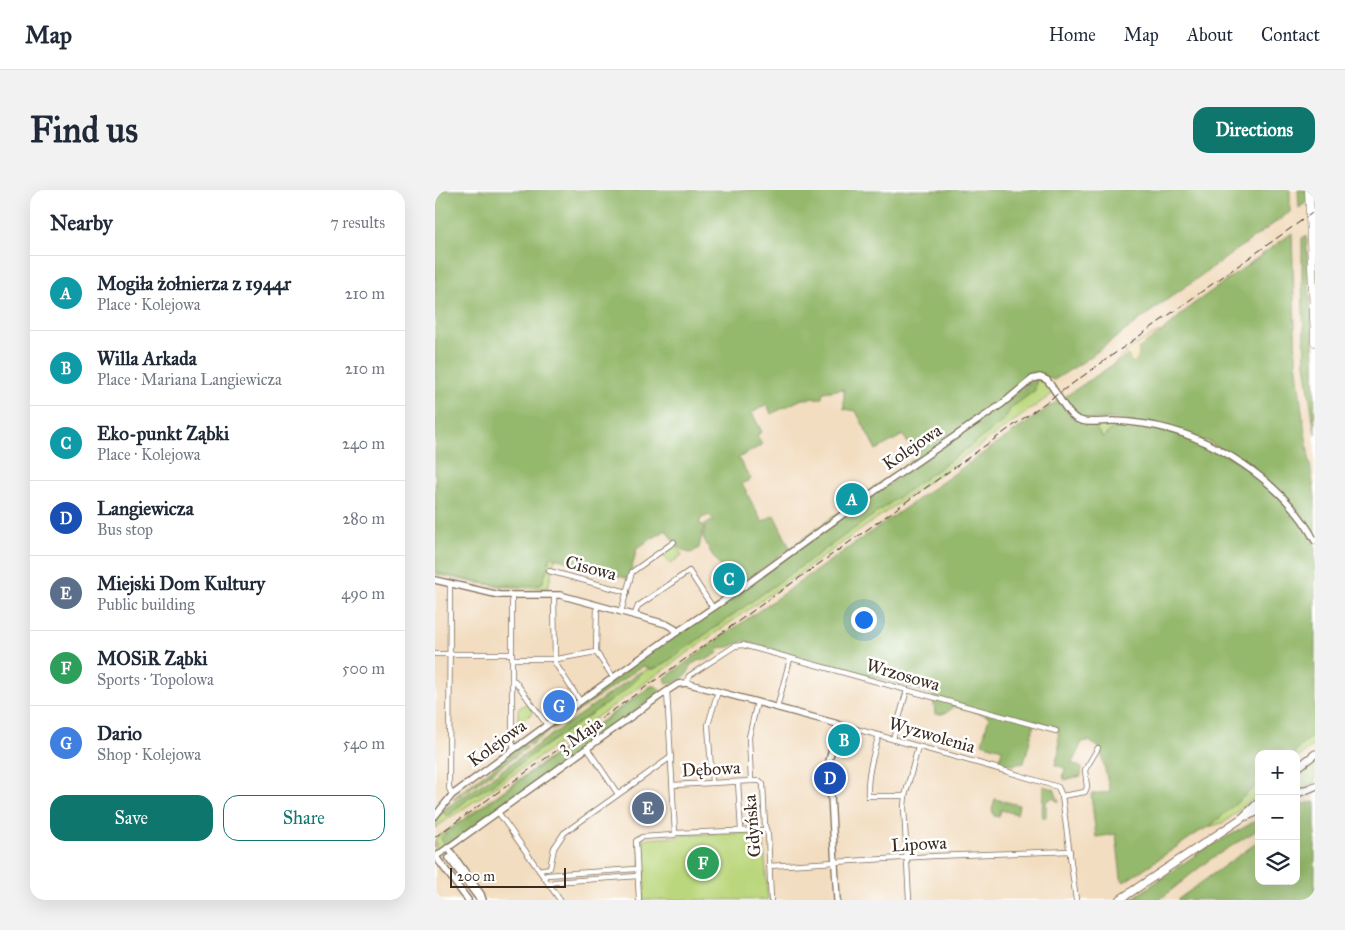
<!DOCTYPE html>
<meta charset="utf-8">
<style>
:root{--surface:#fff;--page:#f2f2f3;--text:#1f2937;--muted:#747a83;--line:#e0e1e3;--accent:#0f766e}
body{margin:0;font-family:"IM FELL Great Primer",serif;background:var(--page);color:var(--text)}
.controls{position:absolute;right:15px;bottom:15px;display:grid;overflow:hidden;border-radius:10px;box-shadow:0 5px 20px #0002}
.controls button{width:45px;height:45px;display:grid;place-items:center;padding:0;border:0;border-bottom:1px solid var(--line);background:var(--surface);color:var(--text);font:25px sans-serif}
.scale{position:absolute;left:15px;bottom:12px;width:116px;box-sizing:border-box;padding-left:5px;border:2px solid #3b2a1e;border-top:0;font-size:14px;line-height:18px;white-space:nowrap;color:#3b2a1e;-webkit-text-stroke:4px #fff;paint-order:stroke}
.you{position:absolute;left:428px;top:429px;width:18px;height:18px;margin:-12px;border:4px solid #fff;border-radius:50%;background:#1a73e8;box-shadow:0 0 0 8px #1a73e833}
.badge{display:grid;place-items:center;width:32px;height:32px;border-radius:50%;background:var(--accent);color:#fff;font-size:16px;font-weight:700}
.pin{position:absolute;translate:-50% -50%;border:2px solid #fff;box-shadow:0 1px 5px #0006}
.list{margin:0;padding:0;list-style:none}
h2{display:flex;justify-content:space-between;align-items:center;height:65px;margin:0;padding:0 20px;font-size:21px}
h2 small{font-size:16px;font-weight:400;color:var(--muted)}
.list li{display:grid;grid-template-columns:32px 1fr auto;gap:15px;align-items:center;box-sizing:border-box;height:75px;padding:0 20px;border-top:1px solid var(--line)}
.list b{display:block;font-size:19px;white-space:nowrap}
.list p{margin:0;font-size:16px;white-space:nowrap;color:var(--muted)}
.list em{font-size:16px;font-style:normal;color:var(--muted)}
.actions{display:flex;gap:10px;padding:15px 20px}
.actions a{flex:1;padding:11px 0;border:1px solid var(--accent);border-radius:15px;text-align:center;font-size:18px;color:var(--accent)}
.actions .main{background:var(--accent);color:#fff}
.icon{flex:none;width:28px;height:28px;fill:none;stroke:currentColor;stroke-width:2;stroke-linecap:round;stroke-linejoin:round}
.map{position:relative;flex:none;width:880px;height:710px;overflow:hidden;border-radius:15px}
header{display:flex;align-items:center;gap:30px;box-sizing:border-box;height:70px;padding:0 25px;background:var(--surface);border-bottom:1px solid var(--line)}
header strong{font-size:24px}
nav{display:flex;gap:28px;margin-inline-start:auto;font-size:18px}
.intro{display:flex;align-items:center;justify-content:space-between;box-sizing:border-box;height:120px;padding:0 30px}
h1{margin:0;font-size:35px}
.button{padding:12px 22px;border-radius:15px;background:var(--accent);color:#fff;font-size:18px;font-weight:700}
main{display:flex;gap:30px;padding:0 30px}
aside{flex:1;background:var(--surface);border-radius:15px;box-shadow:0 5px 20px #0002}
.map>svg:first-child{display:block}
.green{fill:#bbd77d;stroke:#7b804e}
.forest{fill:#94b86c;stroke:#687145;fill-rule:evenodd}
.sand{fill:#eeda9e;stroke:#94825e}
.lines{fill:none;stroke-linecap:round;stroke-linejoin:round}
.tertiary-tunnel{stroke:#cdb9a0;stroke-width:5.5;stroke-dasharray:5.5 3;stroke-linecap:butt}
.minor-casing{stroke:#7b6957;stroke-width:6}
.tertiary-casing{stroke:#7b6957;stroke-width:8}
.secondary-casing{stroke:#7b6957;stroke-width:9}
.primary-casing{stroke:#7b6957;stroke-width:9}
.minor{stroke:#fff;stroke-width:4.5}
.tertiary{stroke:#fff;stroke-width:5.5}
.secondary{stroke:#fff;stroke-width:7}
.primary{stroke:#fff;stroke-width:8}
.rail{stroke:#3b2a1e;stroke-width:1;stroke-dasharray:8 4;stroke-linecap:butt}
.labels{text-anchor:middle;stroke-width:5;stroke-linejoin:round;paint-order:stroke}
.street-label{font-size:18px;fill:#3b2a1e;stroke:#fff}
</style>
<header>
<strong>Map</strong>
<nav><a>Home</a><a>Map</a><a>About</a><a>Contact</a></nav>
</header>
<div class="intro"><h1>Find us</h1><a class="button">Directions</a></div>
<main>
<aside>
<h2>Nearby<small>7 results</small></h2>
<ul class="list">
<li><span class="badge" style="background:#0f9aa8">A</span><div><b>Mogiła żołnierza z 1944r</b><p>Place · Kolejowa</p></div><em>210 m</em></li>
<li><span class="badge" style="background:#0f9aa8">B</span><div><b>Willa Arkada</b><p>Place · Mariana Langiewicza</p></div><em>210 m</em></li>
<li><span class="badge" style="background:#0f9aa8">C</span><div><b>Eko-punkt Ząbki</b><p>Place · Kolejowa</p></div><em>240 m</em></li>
<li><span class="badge" style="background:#1a4fb4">D</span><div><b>Langiewicza</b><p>Bus stop</p></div><em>280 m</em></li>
<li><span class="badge" style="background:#5c6f8a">E</span><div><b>Miejski Dom Kultury</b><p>Public building</p></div><em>490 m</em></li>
<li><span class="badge" style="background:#2e9e5b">F</span><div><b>MOSiR Ząbki</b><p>Sports · Topolowa</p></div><em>500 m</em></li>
<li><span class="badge" style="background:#3f7fe0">G</span><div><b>Dario</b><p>Shop · Kolejowa</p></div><em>540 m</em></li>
</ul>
<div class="actions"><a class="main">Save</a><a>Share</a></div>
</aside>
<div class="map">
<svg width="880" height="710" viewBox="0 0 880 710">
<rect width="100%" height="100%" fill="#fff"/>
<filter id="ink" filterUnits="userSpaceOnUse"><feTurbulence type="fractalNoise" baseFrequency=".02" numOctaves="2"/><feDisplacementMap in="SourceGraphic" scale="10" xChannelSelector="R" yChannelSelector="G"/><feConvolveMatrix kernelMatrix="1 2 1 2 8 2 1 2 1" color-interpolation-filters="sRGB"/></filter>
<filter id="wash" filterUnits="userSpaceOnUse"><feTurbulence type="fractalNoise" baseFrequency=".0096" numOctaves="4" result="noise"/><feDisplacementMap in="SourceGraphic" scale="20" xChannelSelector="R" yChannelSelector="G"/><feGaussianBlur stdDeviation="1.12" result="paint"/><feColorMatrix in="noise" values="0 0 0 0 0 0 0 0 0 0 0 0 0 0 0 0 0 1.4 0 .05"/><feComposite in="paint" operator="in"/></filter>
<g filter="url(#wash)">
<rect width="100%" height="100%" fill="#f2ddc0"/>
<g class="green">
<path d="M601 190C611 190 614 195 620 202L148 537 0 638V630L7 622 13 626 34 608 58 594 98 564 188 502 208 482 213 479H219L230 473 534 257 568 231 576 218 600 200Z"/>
<path d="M657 233H682L668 248Z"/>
<path d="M240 353 247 365 235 374 227 363Z"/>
<path d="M116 366H118L120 368 113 398C74 400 37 393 0 384V382C35 391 68 398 104 395L108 392Z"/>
<path d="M216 496H217L84 591 9 655 11 656 2 662 0 660V649Z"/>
<path d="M92 513 99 522 86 532 83 529V519Z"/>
<path d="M880 543V555L861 569V564H857Z"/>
<path d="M880 567V592L861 600V583Z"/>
<path d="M824 593V604L790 632 774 637Z"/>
<path d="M328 642 333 710H208L204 651 210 649 242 647 244 645Z"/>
</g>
<g class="forest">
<path d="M0 0H855V22L726 114 651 170 619 190 605 185 356 360 354 359 301 398 276 363 268 347 271 333 276 331 278 332 279 330 274 325 270 327H267L264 334 269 335 264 358 256 363C244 362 237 349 231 340L202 358 194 389 120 368 118 366 115 368 108 392 104 395C68 398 35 391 0 382ZM409 199V219L421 221 441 260 468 245 481 267 355 358 339 325 327 332 307 294 316 289 303 268 327 255 322 245 327 242 317 223 332 214 336 224 367 209 387 208 388 202Z"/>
<path d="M863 0H880V6L864 18Z"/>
<path d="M857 43 861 170 867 222 880 307V347L874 335 844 301 774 252 682 229H654L644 227 640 224 628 208 728 141 757 115Z"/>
<path d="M871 46 879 169 880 245 870 173 867 92V48Z"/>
<path d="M601 190 600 200 576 218 568 231 534 257 230 473C222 477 217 482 209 476L203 479 95 555 91 552Z"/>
<path d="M624 210 636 227 657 233 668 248 682 233C712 236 744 242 771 255 816 276 857 312 880 355V543L857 564H824V593L774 637 764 642 689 692 686 688 681 644 661 647 656 604 675 602 665 558 654 551 647 552 637 573 647 578 646 586 630 590 628 588 630 578 620 575 624 561 623 537 600 531 589 573 576 575 556 570 557 567 565 569 567 559 547 553 554 526 518 516C514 523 507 525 500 524L498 504 312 452 311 450 294 457 283 458V463L271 470 268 469 255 475C256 485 242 493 232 494L230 488 275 455Z"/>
<path d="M205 482H208L188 502 98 564 58 594 34 608 13 626 7 622 9 619 53 590Z"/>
<path d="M217 496H221L226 501 225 503 59 622C41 628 26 653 9 655L6 648 10 644Z"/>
<path d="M89 554 93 557 19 610 18 608Z"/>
<path d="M608 596 619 599 624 612 617 608 611 611V628H607Z"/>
<path d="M560 609 584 615 582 624 566 620 564 627 559 626 557 619Z"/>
<path d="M880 612V710H742L824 651V691H861V615Z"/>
<path d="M824 629V639L774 670 724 710H695L765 662Z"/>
</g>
<path class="sand" d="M728 141 703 159 704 165 702 170 697 173 693 165 678 175C690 161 710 147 728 141Z"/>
</g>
<g filter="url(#ink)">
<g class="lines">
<path class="tertiary-tunnel" d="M0 652 14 668"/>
<g class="minor-casing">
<g id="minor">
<path d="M114 381 192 402"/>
<path d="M15 394 14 598 17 605"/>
<path d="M77 405V551L79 559"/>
<path d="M119 405 120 473 145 511"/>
<path d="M162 416 161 462 178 487"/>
<path d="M186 422 197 382 239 352"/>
<path d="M199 426 203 416 254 381 278 418"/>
<path d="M0 464H77"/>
<path d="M77 469H122L161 462"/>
<path d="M77 491H80L112 535"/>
<path d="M251 493 254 486 260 482 300 456 308 455 621 541"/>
<path d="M322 512 314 547 316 591H325L328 594 330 636 333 645 336 710"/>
<path d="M342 518 355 469"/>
<path d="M403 534 557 577 623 597 627 606 641 710"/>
<path d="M444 545C438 565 432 585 433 606H470"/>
<path d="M458 549 472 500"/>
<path d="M152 558 183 604"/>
<path d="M303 592 306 640"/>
<path d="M277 593 273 535 283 501"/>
<path d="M238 595 316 591"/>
<path d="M627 606 650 602 652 597 650 580 663 558"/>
<path d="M63 622 125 710"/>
<path d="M240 643 331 640"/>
<path d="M334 676 499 666 635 661"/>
<path d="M104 680 115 678 119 658 129 643 236 567"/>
<path d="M109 687 112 685 201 679"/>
<path d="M114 695 119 692 203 686"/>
<path d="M204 710 201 651 207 647 239 645 240 643 232 501"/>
<path d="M474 710 469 617 470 606 483 557"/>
</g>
</g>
<g class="tertiary-casing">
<g id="tertiary">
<path d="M0 390 64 405H125L231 434 240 439 242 442"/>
<path d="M0 626 17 605 112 535 242 442 300 403 451 293 567 214 597 189 605 187 612 190C621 200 631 224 642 229 653 235 669 230 680 231 690 231 700 233 710 234 776 244 849 292 880 351"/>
<path d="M13 658 46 704 48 710"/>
<path d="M0 667 232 501 243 494 251 493 403 534 394 571 402 710"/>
<path d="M1 667 33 710"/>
<path d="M14 668 45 710"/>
</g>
</g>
<g class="secondary-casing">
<g id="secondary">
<path d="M861 579 880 564"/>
<path d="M861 604 880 596"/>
<path d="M812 626 824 621"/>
<path d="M684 710 807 628 824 612"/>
</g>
</g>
<g class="primary-casing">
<path id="primary" d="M874 0 880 152"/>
</g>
<use href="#minor" class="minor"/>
<use href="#tertiary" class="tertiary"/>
<use href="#secondary" class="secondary"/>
<use href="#primary" class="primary"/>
<path class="rail" d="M0 647 880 21"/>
</g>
</g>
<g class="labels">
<g class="street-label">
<text transform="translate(477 257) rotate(-34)" y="6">Kolejowa</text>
<text transform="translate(156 378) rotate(15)" y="6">Cisowa</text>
<text transform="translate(468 485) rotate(16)" y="6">Wrzosowa</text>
<text transform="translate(145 545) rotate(-35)" y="6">3 Maja</text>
<text transform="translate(497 545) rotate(16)" y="6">Wyzwolenia</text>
<text transform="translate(62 553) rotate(-36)" y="6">Kolejowa</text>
<text transform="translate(276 579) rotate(-3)" y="6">Dębowa</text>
<text transform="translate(317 636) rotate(-95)" y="6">Gdyńska</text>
<text transform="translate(484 654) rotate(-3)" y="6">Lipowa</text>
</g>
</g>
</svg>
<div class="controls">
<button>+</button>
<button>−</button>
<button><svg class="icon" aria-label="layers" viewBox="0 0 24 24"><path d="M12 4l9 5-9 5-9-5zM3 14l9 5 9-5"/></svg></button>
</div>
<div class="scale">200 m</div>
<div class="you"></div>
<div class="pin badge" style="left:417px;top:309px;background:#0f9aa8">A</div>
<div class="pin badge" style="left:409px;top:550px;background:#0f9aa8">B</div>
<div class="pin badge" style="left:294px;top:389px;background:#0f9aa8">C</div>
<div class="pin badge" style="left:395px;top:588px;background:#1a4fb4">D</div>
<div class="pin badge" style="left:213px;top:618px;background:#5c6f8a">E</div>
<div class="pin badge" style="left:268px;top:673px;background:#2e9e5b">F</div>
<div class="pin badge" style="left:124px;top:516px;background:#3f7fe0">G</div>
</div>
</main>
